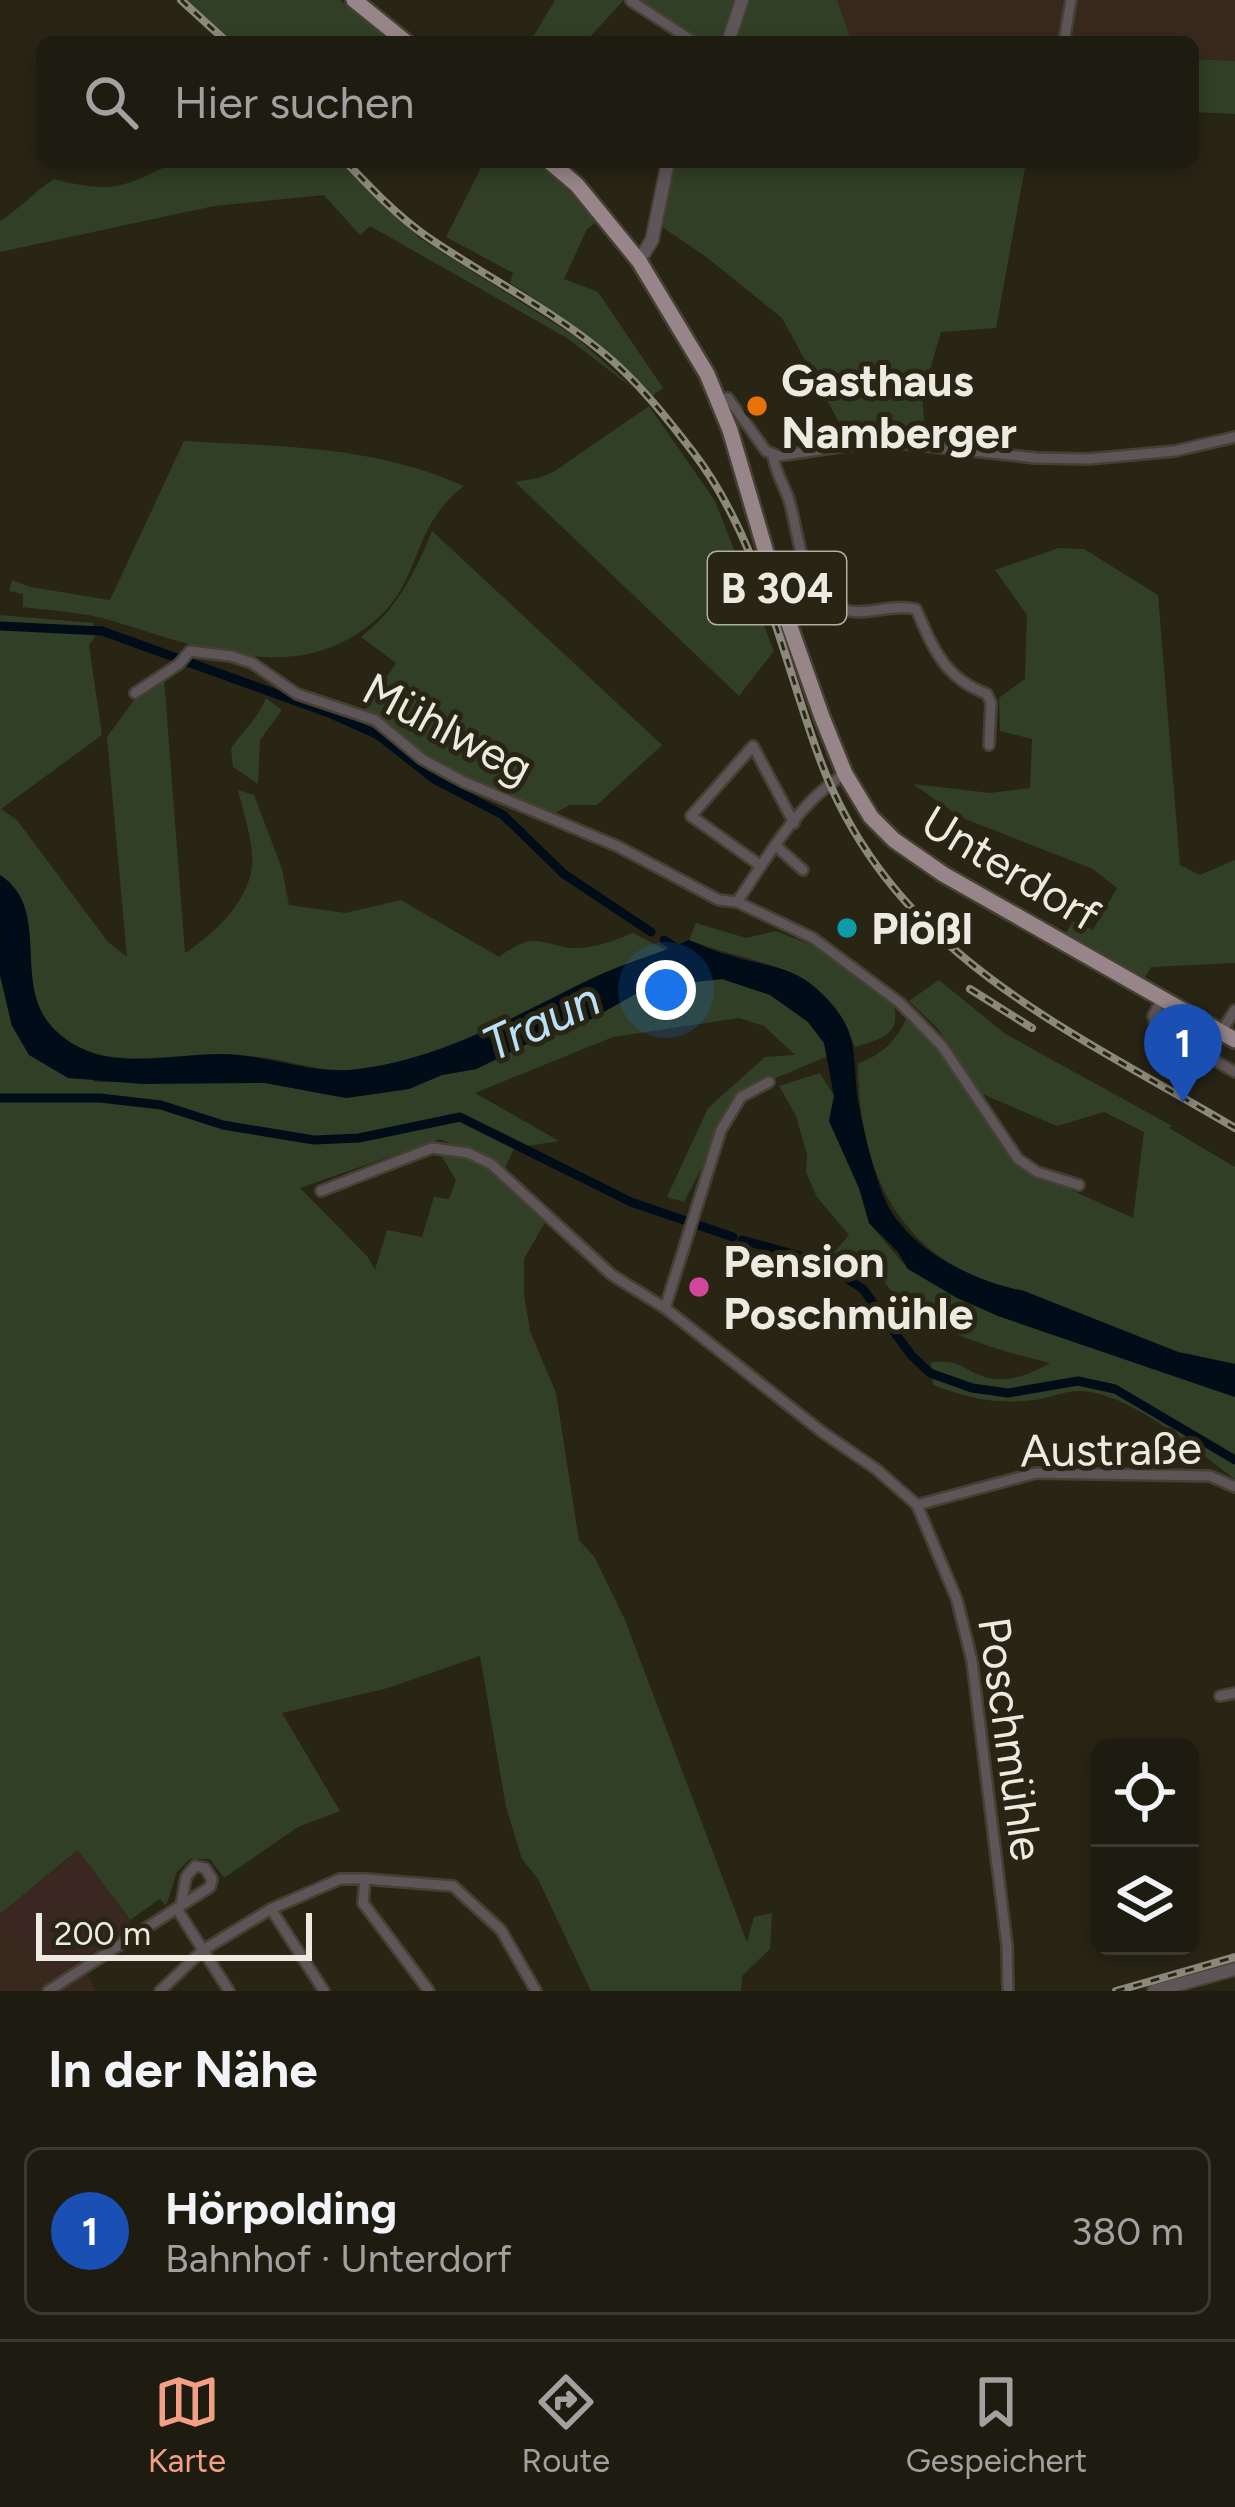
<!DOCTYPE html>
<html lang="de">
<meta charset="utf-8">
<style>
:root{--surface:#1e1c10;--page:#262519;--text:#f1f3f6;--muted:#a1a19f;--line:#3c3a30;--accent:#f39f85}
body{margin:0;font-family:Figtree,sans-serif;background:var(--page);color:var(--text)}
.controls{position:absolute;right:36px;bottom:36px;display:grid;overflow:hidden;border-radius:18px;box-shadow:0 6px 18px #0003}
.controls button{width:108px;height:108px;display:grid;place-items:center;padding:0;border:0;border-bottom:3px solid var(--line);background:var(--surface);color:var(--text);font:60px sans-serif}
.scale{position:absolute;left:36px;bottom:30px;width:276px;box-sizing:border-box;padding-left:12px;border:6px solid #edebe1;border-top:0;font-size:33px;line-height:42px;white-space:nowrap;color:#edebe1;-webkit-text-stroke:9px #282515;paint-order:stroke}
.you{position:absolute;left:666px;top:990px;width:42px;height:42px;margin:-30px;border:9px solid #fff;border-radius:50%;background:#1a73e8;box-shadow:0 0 0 18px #1a73e833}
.badge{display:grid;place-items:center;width:78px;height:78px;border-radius:50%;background:var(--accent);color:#fff;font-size:39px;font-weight:700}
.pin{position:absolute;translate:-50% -99px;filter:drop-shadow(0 3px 6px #0008)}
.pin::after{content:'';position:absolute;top:63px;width:42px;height:36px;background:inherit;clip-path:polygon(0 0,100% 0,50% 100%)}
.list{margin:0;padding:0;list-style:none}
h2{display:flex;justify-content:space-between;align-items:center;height:156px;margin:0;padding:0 48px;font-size:51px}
h2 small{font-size:39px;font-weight:400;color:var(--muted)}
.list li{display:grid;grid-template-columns:78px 1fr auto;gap:36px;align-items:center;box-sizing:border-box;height:168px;margin:0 24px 24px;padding:0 24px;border:3px solid var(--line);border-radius:18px}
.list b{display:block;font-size:45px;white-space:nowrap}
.list p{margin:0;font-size:39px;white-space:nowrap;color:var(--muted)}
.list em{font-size:39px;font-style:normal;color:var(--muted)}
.icon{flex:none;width:66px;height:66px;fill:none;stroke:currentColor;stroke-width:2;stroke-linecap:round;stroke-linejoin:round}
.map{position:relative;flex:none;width:1235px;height:1991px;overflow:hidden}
.search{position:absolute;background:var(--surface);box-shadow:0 6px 18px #0003;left:36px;right:36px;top:36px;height:132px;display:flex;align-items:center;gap:30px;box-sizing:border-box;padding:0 42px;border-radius:18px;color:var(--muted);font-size:45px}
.sheet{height:348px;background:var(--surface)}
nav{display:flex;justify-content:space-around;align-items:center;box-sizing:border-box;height:168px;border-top:3px solid var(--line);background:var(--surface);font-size:33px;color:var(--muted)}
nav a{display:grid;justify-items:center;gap:6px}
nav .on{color:var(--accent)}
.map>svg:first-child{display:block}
.commercial{fill:#39281e}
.education{fill:#3a2722}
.green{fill:#313f26}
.water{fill:#000d18}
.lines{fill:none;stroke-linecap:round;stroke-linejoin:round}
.canal{stroke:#000d18;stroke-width:9}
.minor-casing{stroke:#444132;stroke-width:14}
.tertiary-casing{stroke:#444132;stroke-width:16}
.primary-casing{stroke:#444132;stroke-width:20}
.minor{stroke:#5e5558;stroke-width:9}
.tertiary{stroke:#5e5558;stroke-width:12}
.primary{stroke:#97858a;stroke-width:15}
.rail-casing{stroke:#8b897c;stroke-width:8}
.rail{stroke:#282515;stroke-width:3;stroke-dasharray:9;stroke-linecap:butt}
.food-dot{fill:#e8710a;stroke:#282515;stroke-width:4.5}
.culture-dot{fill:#0f9aa8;stroke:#282515;stroke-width:4.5}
.hotel-dot{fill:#d1479c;stroke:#282515;stroke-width:4.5}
.labels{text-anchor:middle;stroke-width:10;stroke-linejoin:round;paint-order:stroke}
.shield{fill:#282515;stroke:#b2b0a4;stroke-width:3}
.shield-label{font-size:42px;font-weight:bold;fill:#edebe1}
.poi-label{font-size:45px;font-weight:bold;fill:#edebe1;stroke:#282515;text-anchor:start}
.street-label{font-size:45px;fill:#edebe1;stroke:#282515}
.water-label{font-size:48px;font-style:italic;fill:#bae1f9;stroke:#282515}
</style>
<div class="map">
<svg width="1235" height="1991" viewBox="0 0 1235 1991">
<rect width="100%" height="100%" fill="#282515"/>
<g class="commercial">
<path d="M837 0H1235V61L1193 59V42H852Z"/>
<path d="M79 1850 139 1934 84 1969 96 1991H0V1914Z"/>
</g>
<path class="education" d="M79 1851 134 1927 55 1977 0 1921V1915Z"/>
<g class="green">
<path d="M187 0H340L394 42H232Z"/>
<path d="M555 0H624L585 42H530Z"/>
<path d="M640 0H735L720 42H705Z"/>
<path d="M747 0H837L852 42H733Z"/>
<path d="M1193 59 1235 61V114L1193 112Z"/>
<path d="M175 162H340L421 239 576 337 634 389 567 338 370 226 360 235 324 195 214 206 0 252V221C22 207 36 190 54 179 113 194 122 188 175 162Z"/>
<path d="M484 162H538L599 220 587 229 564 279 598 292 663 388 652 396C608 352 563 315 510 283L513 273 446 237Z"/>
<path d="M672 162H1026L996 328 941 332 922 397 926 439 846 435 782 318 705 256 659 225Z"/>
<path d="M649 406 715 501 774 651 739 696 515 482 539 478 555 471Z"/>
<path d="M184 441C283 447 372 445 464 486 411 527 422 576 381 615 302 690 202 648 113 621 84 612 52 611 23 607V594L9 591 12 580 30 587 110 600Z"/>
<path d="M432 531 662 745 597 805H570L550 816 453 773 364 711 396 663 361 637C399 607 414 574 432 531Z"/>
<path d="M1059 548 1084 549 1158 595 1180 865 1200 875 1235 860V963L1151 967 1143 981 1066 933 1073 921 1093 930 1117 888 1093 869 960 817 913 784 990 793 1030 788 1032 739 1000 731 999 698 1025 679 1027 615 995 570Z"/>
<path d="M0 615 93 623 95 637 89 645 102 735 1 809 17 820 108 942 127 957 107 737 137 696 164 678 185 953C213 935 249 902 252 865 254 843 243 812 238 790L254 795 282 869 289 905 345 913 401 900 499 957C529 936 531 939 564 947 584 952 614 941 633 933L666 950C643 959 619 966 597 976 521 1011 428 1073 341 1070 314 1070 287 1060 260 1057 239 1055 217 1056 196 1056 146 1056 97 1069 56 1031 8 987 54 911 0 875Z"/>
<path d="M266 698 282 710 260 740 258 784 233 767 231 748C244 730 258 718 266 698Z"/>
<path d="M696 923 746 938 776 931 819 948 893 1004C903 1034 880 1040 855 1047 817 960 766 969 689 940Z"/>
<path d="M0 975 12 1026 95 1082 265 1083 346 1098 409 1089 442 1075 477 1069 537 1039 577 1027 648 987 722 979 770 995 789 1006 808 1022 824 1043 828 1056 741 1093 684 1202 667 1197 708 1108 765 1057 795 1055 764 1026 739 1018 613 1037 475 1093 559 1141 514 1148 505 1168 440 1139 300 1188 367 1256 375 1270 387 1230 422 1237 434 1197 449 1199 456 1180 438 1150C491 1158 510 1184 547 1219L524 1259V1294L530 1331 556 1393 579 1540 595 1558 625 1620 747 1942 754 1917 772 1913 770 1949 742 1976 741 1991H591L538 1879 522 1859 506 1807 480 1656 388 1688 282 1713 340 1811 298 1827 224 1878 210 1859H190L177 1872 166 1906 160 1899 130 1920 78 1850 0 1914Z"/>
<path d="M939 980 1004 1033 1172 1126 1169 1128 1235 1167V1364L1178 1352 1024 1291C904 1267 859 1179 858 1064 885 1052 897 1041 908 1014L932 1036 1021 1167 1133 1218 1144 1132 1104 1112 1057 1126 980 1093 938 1029 909 1001Z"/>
<path d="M820 1073 834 1096 829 1121 859 1188 869 1223 908 1269 998 1316 1235 1397V1479C1195 1450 1131 1393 1081 1391 1065 1390 1050 1398 1034 1400 997 1405 967 1398 933 1385L931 1362C964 1360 959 1368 985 1377 1007 1384 1031 1374 1050 1363 986 1347 907 1327 873 1265L866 1280 831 1256 849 1235 817 1197 806 1172 807 1154 796 1116 779 1086Z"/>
</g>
<path class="water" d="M0 875C54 910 9 986 56 1031 102 1075 165 1054 222 1054 264 1054 308 1073 349 1070 438 1062 516 1015 595 977 625 963 658 954 689 940 703 946 717 952 732 956 763 966 791 965 817 989 864 1032 850 1053 859 1106 865 1136 874 1176 887 1204 911 1251 975 1282 1024 1291L1178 1352 1235 1364V1397L998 1316 957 1298 908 1269 898 1252 869 1223 859 1188 829 1121 834 1096 824 1043 808 1022 770 995 722 979 648 987 577 1027 537 1039 476 1069 442 1075 409 1089 346 1098 265 1083 143 1084 68 1078 29 1055 12 1026 0 975Z"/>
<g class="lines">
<g class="canal">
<path d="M0 626 102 631 329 713 378 735 434 779 503 815 564 874 651 932"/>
<path d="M664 940 684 953"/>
<path d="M0 1098H100L161 1105 223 1125 314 1140 359 1138 460 1117 631 1202 733 1237"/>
<path d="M742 1240 822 1262 863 1289 911 1355 930 1373 972 1388 1008 1393 1078 1381 1115 1389 1235 1460"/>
</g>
<g class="minor-casing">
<g id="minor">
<path d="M631 1 694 42"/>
<path d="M1064 42 1071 0"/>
<path d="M719 400 728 398 766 451 778 456 879 441 1036 458 1088 459 1175 451 1235 437"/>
<path d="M773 455C775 472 784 485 789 500 801 540 800 600 850 611 868 615 890 604 916 609 933 648 944 678 987 694L991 703 989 745"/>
<path d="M135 693 179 664 190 651 231 656 252 663 297 694 375 720 422 759 464 782 617 846 719 900 737 902 813 938 900 1003 942 1046 1018 1159 1037 1172 1079 1185"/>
<path d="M776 846 803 870"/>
<path d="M761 866 691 816 753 746 794 823"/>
<path d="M737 902C766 859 799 801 845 774"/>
<path d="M1162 999 1153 1016 1157 1028 1235 1072"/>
<path d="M1221 1032 1235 1010"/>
<path d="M321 1191 432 1148 468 1153 491 1164 612 1275 665 1308 822 1432 876 1469 917 1505 957 1600 972 1661 1007 1945 1008 1991"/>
<path d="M665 1308 721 1130 741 1097 769 1082"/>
<path d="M917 1505 1036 1473 1210 1476 1235 1487"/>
<path d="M1220 1696 1235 1693"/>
<path d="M365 1879 363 1903 429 1991"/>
<path d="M177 1909 229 1991"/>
<path d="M271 1909 324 1991"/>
<path d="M48 1991 210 1887 212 1879 205 1868 195 1866 186 1877 181 1906"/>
<path d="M160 1991 203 1950 271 1909 340 1879H365L453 1886 501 1930 536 1991"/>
</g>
</g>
<g class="tertiary-casing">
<g id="tertiary">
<path d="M728 42 742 0"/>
<path d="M639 261 652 240 668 162"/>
<path d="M1154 1991 1235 1969"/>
</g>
</g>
<g class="primary-casing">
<g id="primary">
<path d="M354 0 406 42"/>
<path d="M550 162 577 185 639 261 707 374 730 430 777 590 822 717 845 774 871 817 894 840 943 874 1235 1040"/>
</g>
</g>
<use href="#minor" class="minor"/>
<use href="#tertiary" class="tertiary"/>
<use href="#primary" class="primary"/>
<g class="rail-casing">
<g id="rail">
<path d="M181 0 227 42"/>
<path d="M346 162C371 188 396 215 426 236 484 276 547 307 601 351 636 379 666 417 693 452 759 538 782 655 818 754 889 953 1066 1028 1235 1128"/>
<path d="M970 989 1032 1028"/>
<path d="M1116 1991 1235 1957"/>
</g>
</g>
<use href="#rail" class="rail"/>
</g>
<circle class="food-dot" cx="757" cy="406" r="12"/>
<circle class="culture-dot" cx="847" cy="928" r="12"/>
<circle class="hotel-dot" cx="699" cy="1287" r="12"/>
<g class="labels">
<rect class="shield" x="708" y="552" width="138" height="72" rx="9"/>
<g class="shield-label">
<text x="777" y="603">B 304</text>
</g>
<g class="poi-label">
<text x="781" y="396">Gasthaus<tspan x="781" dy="52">Namberger</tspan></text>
<text x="871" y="944">Plößl</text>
<text x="723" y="1277">Pension<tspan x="723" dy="52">Poschmühle</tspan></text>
</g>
<g class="street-label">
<text transform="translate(448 728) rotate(28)" y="16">Mühlweg</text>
<text transform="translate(1011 868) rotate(31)" y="16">Unterdorf</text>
<text transform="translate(1111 1449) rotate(-1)" y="16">Austraße</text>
<text transform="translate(1011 1739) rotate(82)" y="16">Poschmühle</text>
</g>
<g class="water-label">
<text transform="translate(541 1021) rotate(-25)" y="17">Traun</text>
</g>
</g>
</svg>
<div class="controls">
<button><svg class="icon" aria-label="locate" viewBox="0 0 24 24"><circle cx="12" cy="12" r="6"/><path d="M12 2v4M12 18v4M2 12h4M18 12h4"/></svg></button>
<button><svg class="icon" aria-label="layers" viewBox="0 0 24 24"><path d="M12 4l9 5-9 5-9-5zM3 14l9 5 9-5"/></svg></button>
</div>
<div class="scale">200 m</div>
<div class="you"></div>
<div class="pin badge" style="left:1183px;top:1103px;background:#1a4fb4">1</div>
<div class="search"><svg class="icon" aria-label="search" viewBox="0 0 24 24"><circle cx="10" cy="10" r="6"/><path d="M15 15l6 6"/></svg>Hier suchen</div>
</div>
<section class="sheet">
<h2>In der Nähe<small></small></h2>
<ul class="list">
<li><span class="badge" style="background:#1a4fb4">1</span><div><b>Hörpolding</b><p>Bahnhof · Unterdorf</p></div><em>380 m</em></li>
</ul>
</section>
<nav>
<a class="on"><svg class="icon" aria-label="map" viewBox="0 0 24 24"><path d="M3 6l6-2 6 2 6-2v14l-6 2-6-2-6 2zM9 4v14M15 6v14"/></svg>Karte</a>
<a><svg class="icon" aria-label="directions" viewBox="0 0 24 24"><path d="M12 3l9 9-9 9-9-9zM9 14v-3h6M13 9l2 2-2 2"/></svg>Route</a>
<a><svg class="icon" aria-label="saved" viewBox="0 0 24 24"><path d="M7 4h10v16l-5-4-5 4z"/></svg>Gespeichert</a>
</nav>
